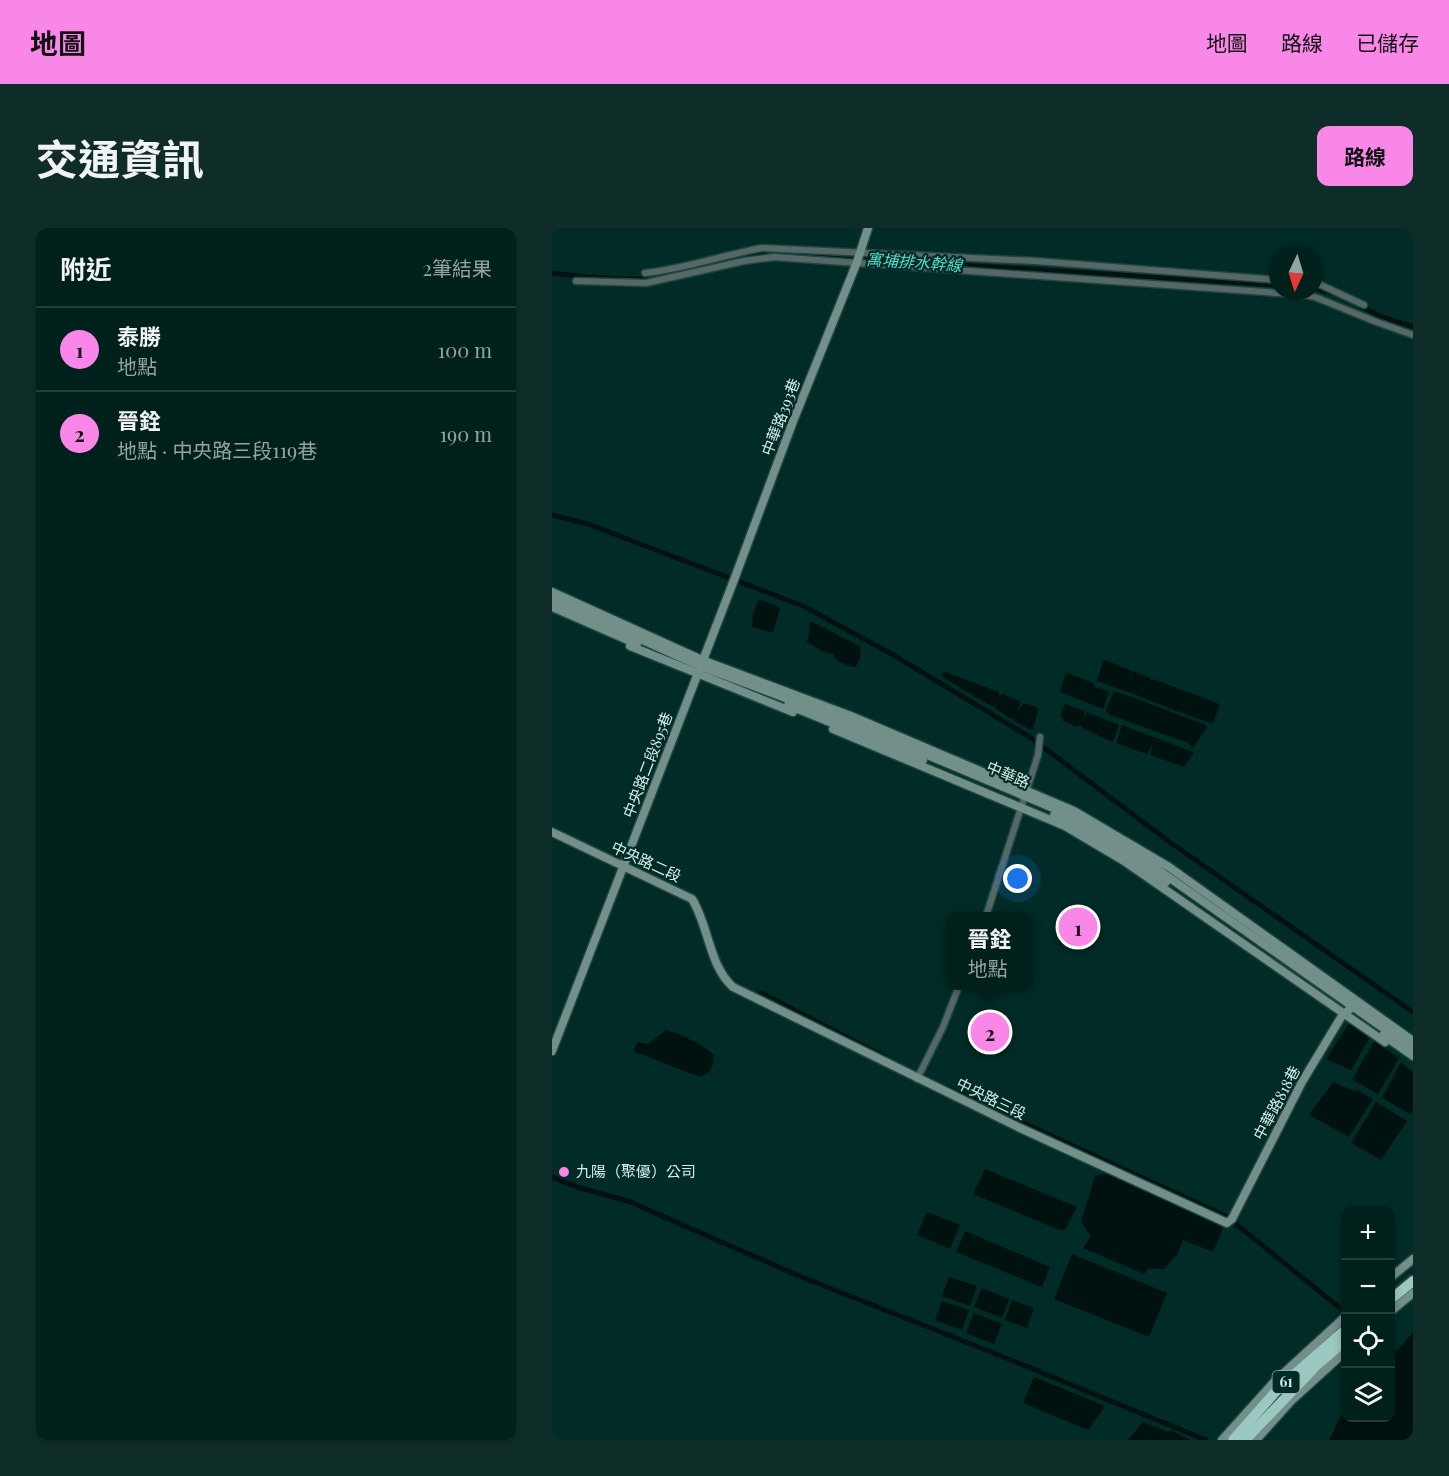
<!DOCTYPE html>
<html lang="zh-TW">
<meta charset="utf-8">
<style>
:root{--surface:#00201c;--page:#0e2d29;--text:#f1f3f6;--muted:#95a3a3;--line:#223e3b;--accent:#f987e8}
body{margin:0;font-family:"Playfair Display","Noto Sans TC",serif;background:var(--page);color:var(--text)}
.controls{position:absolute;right:18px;bottom:18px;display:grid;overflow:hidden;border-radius:12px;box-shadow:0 3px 9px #0003}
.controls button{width:54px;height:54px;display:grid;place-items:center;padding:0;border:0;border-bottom:2px solid var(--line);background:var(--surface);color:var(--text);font:30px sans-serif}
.compass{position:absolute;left:717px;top:18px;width:54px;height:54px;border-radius:50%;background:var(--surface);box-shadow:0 3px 9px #0003;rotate:184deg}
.you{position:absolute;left:466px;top:651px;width:21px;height:21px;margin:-15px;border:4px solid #fff;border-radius:50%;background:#1a73e8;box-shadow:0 0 0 9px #1a73e833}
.badge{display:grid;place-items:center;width:39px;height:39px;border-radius:50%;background:var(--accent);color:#111;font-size:20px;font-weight:700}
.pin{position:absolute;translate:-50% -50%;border:3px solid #fff;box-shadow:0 2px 6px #0006}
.popup{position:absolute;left:394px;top:684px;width:87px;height:78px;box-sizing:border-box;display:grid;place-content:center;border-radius:12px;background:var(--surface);filter:drop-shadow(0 2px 4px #0005);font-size:20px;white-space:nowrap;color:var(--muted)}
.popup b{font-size:22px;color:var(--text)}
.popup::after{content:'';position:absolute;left:50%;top:100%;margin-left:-12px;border:12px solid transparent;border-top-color:var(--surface)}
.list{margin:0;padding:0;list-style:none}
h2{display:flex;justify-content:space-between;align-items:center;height:78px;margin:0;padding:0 24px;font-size:26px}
h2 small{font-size:20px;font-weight:400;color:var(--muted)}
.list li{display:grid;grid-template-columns:39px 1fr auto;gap:18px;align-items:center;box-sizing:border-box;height:84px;padding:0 24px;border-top:2px solid var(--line)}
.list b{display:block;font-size:22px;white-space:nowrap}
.list p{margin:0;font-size:20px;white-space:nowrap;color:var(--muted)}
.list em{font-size:20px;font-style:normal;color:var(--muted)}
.icon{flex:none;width:33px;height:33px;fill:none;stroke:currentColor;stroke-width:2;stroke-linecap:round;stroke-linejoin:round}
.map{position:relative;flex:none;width:861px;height:1212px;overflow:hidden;border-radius:12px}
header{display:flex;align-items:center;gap:36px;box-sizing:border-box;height:84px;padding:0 30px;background:var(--accent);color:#111}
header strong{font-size:28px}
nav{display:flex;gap:33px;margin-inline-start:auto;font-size:21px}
.intro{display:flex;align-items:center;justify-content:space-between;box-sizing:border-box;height:144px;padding:0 36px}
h1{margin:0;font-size:42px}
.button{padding:15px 27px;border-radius:12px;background:var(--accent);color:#111;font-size:21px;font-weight:700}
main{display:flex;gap:36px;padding:0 36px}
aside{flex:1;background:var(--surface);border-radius:12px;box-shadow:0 3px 9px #0003}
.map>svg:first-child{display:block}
.water{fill:#00120f}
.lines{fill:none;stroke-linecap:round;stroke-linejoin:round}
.canal{stroke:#00120f;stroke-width:5}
.street-casing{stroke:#1e4641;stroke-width:9}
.secondary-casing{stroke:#1e4641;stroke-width:11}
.highway-casing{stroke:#1e4641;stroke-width:14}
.street{stroke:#566865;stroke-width:6}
.secondary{stroke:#728f8a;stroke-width:8}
.highway{stroke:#9bc8c0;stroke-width:10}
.poi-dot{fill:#f987e8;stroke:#002b26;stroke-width:2}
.labels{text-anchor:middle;stroke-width:4.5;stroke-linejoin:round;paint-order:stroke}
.shield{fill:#002b26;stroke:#96b3ae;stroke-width:1.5}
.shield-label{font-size:14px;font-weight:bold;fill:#d7ede9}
.street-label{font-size:15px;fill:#d7ede9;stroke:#002b26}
.poi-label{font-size:15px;fill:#d7ede9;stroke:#002b26;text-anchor:start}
.water-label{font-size:16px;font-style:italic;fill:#55ddcb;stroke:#002b26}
</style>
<header>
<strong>地圖</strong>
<nav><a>地圖</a><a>路線</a><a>已儲存</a></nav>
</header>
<div class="intro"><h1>交通資訊</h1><a class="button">路線</a></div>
<main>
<aside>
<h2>附近<small>2筆結果</small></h2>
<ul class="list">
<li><span class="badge">1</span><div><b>泰勝</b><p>地點</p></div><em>100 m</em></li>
<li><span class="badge">2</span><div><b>晉銓</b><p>地點 · 中央路三段119巷</p></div><em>190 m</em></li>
</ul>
</aside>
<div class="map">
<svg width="861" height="1212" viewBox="0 0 861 1212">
<rect width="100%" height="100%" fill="#002b26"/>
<g class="water">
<path d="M207 371 228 380 221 405 200 399 201 385Z"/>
<path d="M259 393 309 419 308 431 304 439H300L285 433 281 426 272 424 255 414 258 401 257 396Z"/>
<path d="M553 432 580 443 575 455 581 443 598 450 599 453 601 451 635 464V466L636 464 668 476 662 493 658 495 628 484 630 479 627 484 574 463 573 460 572 463 545 453 551 433Z"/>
<path d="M391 443 447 464V468L451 466 467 473 469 474 464 485 472 475 487 480 481 501 479 502 462 493V490L459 491 443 480 446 472 442 479 421 468 420 465H417L389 448Z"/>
<path d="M515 445 541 455 544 460 552 461 557 465 551 481 508 464 513 447Z"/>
<path d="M562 464H566L654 497 655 500 641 520 636 515 556 486 554 481Z"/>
<path d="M513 476 533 483 532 489 535 484 567 497 561 514 530 500 529 497 525 499 511 493V491L508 488Z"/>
<path d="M570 497 641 524V526L632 539 598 527 601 515 595 526 564 515Z"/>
<path d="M798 794 818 809 799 842 774 831Z"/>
<path d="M114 802C132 808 148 814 162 827 161 839 160 844 148 849L81 823 86 814 96 816Z"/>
<path d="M822 813 847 830 826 866 800 852Z"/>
<path d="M849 834 861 844V882L858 886 830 870Z"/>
<path d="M781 854 802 863 805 862 821 871 797 909 757 887Z"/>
<path d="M824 874 855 893 829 932 799 915Z"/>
<path d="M433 941 525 979 513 1002 505 1001 421 966Z"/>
<path d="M557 945 673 995 661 1024 631 1012 625 1027 612 1041H596L592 1046 531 1020 539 1008 529 994 543 948Z"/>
<path d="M375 984 408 997 398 1021 365 1007Z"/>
<path d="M413 1003 498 1039 490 1059 404 1024Z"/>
<path d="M520 1026 615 1065 597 1109 502 1071Z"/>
<path d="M397 1049 425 1058 418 1078 390 1068Z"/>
<path d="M430 1060 457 1071 450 1090 422 1079Z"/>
<path d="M460 1072 482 1080 475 1100 453 1092Z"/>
<path d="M390 1073 417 1082 410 1102 383 1092Z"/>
<path d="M422 1085 450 1096 442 1116 414 1105Z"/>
<path d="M861 1104V1212H777L793 1179 794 1190H838L839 1130Z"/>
<path d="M482 1149 553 1178 536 1202 471 1175Z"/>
<path d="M591 1194 616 1204 619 1202 638 1212H576Z"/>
</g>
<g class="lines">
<g class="canal">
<path d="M185 32 204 27 232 26 726 57"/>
<path d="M0 45C36 49 73 54 109 49"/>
<path d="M762 60 781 65"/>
<path d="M808 78 828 88 861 99"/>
<path d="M0 287 36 296 251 378 338 425 479 510 619 615 861 784"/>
<path d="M209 765 333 829"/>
<path d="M395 860 674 988 793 1084"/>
<path d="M0 949 25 959 76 973 240 1045 464 1134 654 1212"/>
<path d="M838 1120 843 1124"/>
</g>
<g class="street-casing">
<g id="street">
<path d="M93 45C133 41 171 27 210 20L484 33 726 52"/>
<path d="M24 53 94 55 192 33 222 29 754 67 763 69 822 93 861 107"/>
<path d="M762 56 769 57 812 77"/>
<path d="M434 688 486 527 488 509"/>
<path d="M365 851 391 799 407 758"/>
</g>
</g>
<g class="secondary-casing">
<g id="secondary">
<path d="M0 364 150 432 299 488 522 583 617 639 861 813"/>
<path d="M0 371 148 438 297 494 520 588 578 622 861 821"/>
<path d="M0 379 85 416"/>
<path d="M78 418 241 484"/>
<path d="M236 477 371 532"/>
<path d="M281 501 513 598 572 633 833 814"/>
<path d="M502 587 518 593 614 654"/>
<path d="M0 604 140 671C157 698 157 738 181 759L466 899 675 995 680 991 750 854 791 786 807 775"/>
<path d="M831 807 861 828"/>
<path d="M0 823 182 352 240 196 305 34 316 0"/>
<path d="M838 1050 861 1031"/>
<path d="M838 1084 861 1065"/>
<path d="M670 1212 723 1153 794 1088"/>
<path d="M704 1212 739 1173 794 1123"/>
</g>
</g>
<g class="highway-casing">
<g id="highway">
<path d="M838 1072 861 1053"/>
<path d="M681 1212 727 1160 794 1101"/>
<path d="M693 1212 764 1138 794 1112"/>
</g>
</g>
<use href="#street" class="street"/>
<use href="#secondary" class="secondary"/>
<use href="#highway" class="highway"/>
</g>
<circle class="poi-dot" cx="12" cy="944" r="6"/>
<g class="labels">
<rect class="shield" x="720.5" y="1143" width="27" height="22" rx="4.5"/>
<g class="shield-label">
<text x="734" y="1159">61</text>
</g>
<g class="street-label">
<text transform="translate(229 189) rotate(-69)" y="5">中華路393巷</text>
<text transform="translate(96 537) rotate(-69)" y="5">中央路二段895巷</text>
<text transform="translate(456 547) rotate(23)" y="5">中華路</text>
<text transform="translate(94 634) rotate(25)" y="5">中央路二段</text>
<text transform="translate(439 871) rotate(26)" y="5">中央路三段</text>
<text transform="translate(725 875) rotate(-62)" y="5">中華路818巷</text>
</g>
<g class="poi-label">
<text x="24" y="949">九陽（聚優）公司</text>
</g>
<g class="water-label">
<text transform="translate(362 34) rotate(4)" y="6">寓埔排水幹線</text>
</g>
</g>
</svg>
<div class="controls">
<button>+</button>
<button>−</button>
<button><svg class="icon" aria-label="locate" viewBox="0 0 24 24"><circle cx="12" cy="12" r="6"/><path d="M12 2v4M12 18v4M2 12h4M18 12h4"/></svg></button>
<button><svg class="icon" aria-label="layers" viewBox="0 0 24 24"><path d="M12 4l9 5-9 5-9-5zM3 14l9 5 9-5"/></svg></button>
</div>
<svg class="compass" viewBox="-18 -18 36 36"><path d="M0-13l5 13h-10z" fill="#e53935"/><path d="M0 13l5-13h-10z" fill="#95a3a3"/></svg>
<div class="you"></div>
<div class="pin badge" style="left:526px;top:699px">1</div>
<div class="pin badge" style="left:438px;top:804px">2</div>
<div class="popup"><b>晉銓</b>地點</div>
</div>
</main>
